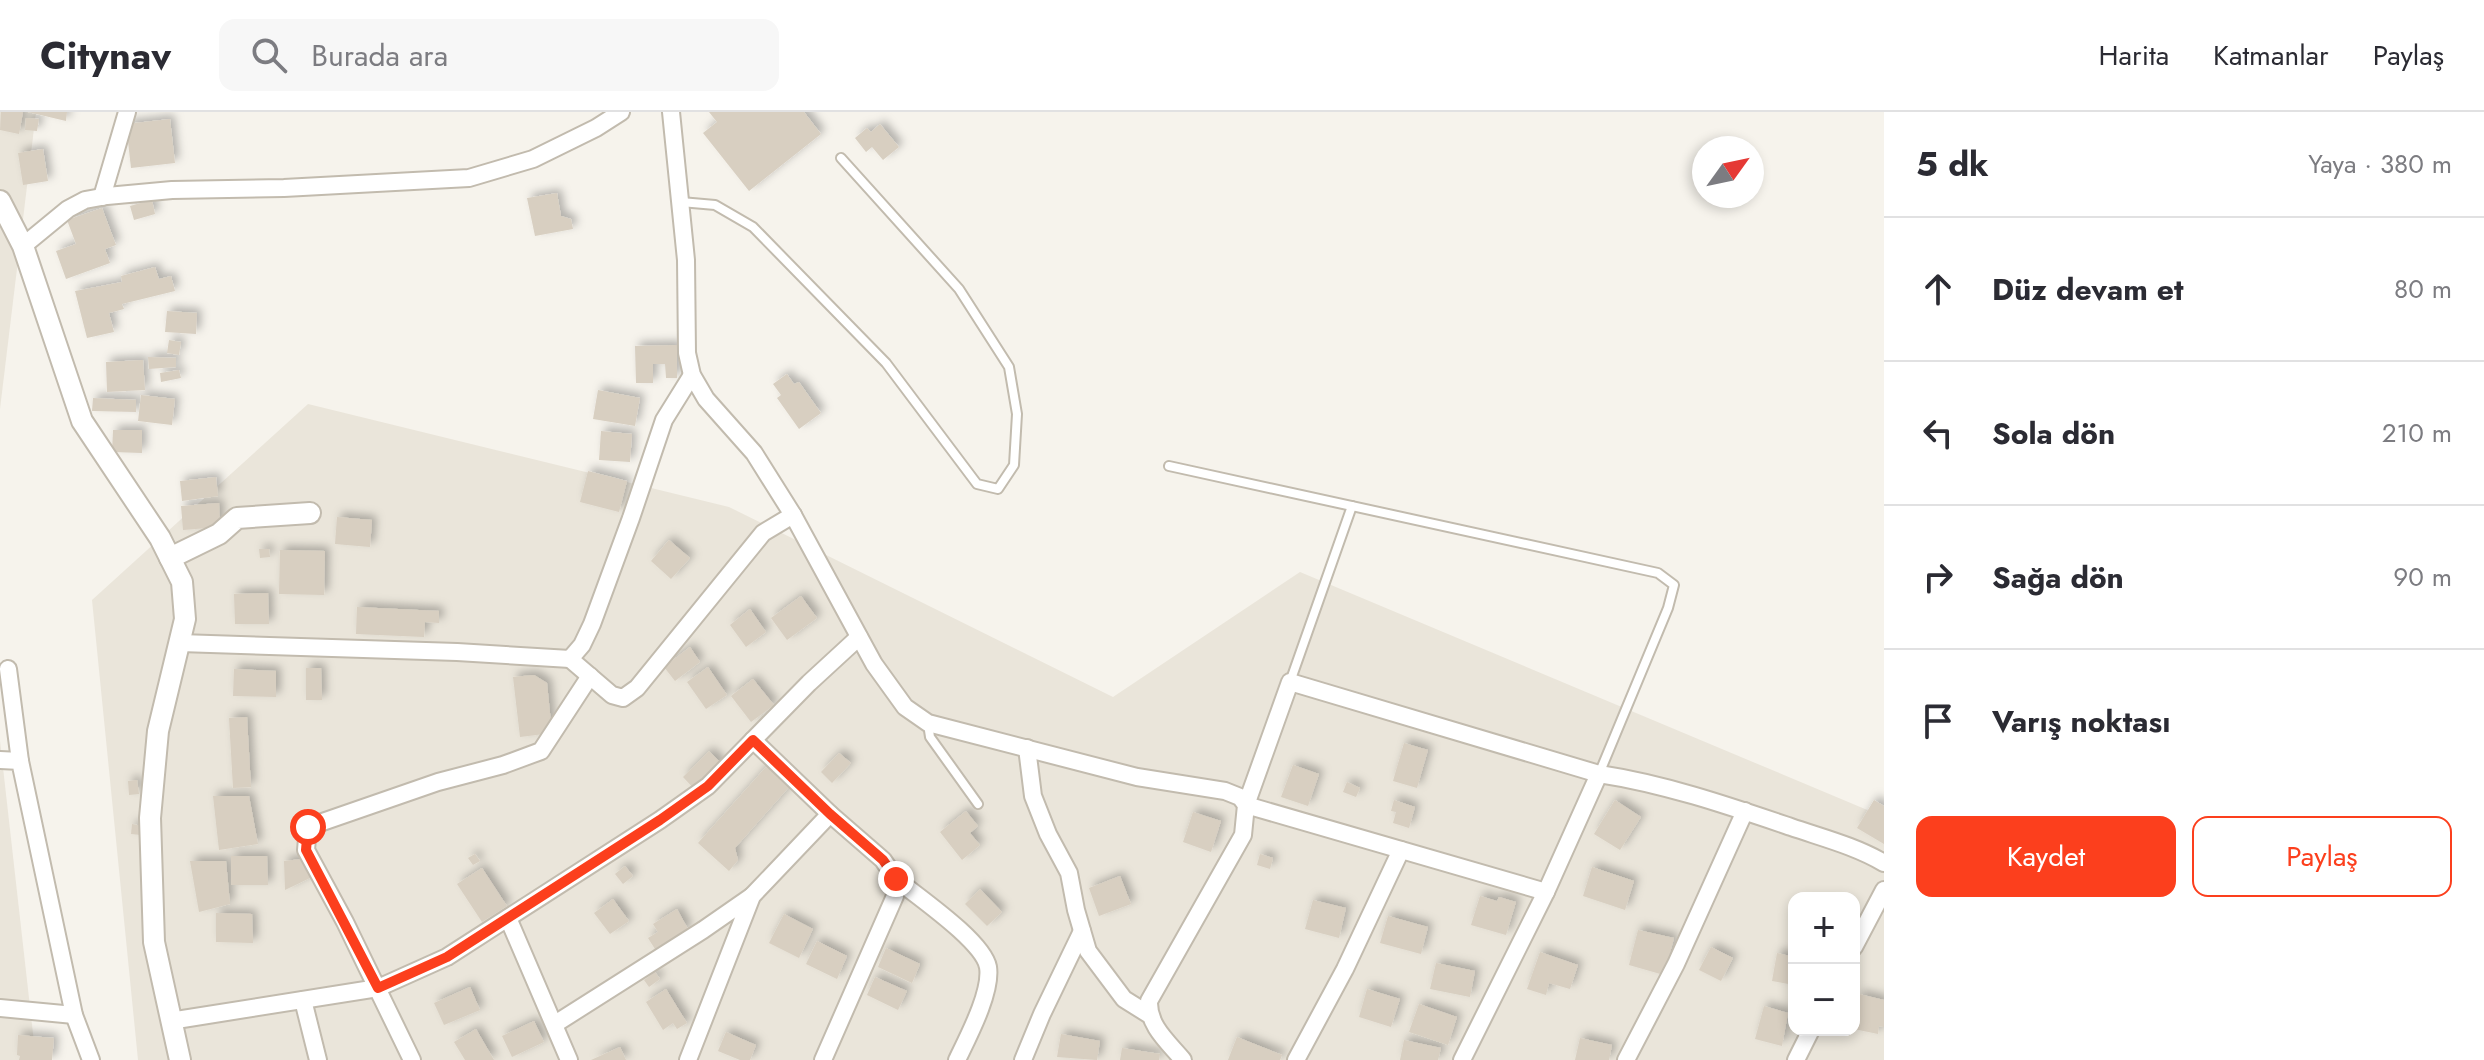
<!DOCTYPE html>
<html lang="tr">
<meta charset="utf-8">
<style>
:root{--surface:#fff;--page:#f7f7f7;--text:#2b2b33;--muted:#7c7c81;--line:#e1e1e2;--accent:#fc3f1d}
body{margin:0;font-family:Jost,sans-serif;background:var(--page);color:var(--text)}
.controls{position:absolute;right:24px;bottom:24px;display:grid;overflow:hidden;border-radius:16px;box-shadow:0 4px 12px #0003}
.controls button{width:72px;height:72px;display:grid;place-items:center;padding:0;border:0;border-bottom:2px solid var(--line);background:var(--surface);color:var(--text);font:40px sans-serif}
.compass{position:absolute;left:1692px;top:24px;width:72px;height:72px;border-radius:50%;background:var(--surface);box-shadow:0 4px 12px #0003;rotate:57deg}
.stop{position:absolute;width:24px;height:24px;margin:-18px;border:6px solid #fc3f1d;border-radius:50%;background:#fff}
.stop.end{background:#fc3f1d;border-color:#fff;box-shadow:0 2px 8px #0008}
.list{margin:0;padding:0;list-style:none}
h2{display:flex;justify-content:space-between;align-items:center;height:104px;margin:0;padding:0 32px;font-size:34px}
h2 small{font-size:26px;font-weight:400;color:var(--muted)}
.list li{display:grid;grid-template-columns:52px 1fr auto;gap:24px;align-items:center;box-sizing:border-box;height:144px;padding:0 32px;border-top:2px solid var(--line)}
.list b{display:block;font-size:30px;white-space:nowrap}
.list em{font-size:26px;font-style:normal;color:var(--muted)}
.actions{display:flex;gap:16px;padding:24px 32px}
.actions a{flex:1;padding:18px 0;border:2px solid var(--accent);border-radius:16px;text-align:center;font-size:28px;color:var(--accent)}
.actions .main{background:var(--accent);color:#fff}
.icon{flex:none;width:44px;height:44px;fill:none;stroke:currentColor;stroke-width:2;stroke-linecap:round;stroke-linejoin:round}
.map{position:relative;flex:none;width:1884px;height:948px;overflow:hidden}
header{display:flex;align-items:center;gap:48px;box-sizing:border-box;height:112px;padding:0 40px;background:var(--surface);border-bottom:2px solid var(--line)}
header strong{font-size:38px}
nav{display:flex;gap:44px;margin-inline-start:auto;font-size:28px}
.search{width:560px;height:72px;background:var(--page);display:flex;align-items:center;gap:20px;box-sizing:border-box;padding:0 28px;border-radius:16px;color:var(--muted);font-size:30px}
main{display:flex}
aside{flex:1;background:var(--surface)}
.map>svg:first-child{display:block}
.residential{fill:#eae5da;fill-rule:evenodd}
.building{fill:#d8cfc1;filter:url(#shadow)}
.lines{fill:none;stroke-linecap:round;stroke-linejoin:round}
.service-casing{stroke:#c2bbae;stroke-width:12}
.minor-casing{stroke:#c2bbae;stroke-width:20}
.tertiary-casing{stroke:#c2bbae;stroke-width:24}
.service{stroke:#fff;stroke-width:8}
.minor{stroke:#fff;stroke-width:16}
.tertiary{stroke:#fff;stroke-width:20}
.route{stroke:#fc3f1d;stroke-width:10}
</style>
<header>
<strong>Citynav</strong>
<div class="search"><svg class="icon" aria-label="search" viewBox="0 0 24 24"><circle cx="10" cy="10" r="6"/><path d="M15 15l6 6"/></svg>Burada ara</div>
<nav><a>Harita</a><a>Katmanlar</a><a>Paylaş</a></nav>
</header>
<main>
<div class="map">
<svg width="1884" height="948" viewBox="0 0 1884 948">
<defs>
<filter id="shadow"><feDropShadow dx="4.5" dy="-4.5" stdDeviation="4" flood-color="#0004"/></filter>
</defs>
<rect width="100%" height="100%" fill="#f6f3ec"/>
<g class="residential">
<path d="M0 0H36L0 297Z"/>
<path d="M308 292 729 395 1113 585 1300 460 1884 705V948H138L92 488ZM1794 786H1854V918H1794Z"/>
<path d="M0 629 36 948H0Z"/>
</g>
<g class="building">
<path d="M1 0H23L19 22 0 18Z"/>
<path d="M28 0H67L66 9Z"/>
<path d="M709 0H804L821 22 749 79 703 21 717 10Z"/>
<path d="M26 6 39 7 37 19 25 18Z"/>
<path d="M170 7 175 51 131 56 126 12Z"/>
<path d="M880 12 899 35 883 48 872 35 866 40 855 26 867 16 871 20Z"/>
<path d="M43 37 48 69 23 73 18 41Z"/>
<path d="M557 81 561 104 571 107 573 117 535 124 527 86Z"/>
<path d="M152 88 155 102 134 108 130 94Z"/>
<path d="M102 96 116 133 105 137 110 151 66 167 56 139 76 132 67 108Z"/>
<path d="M155 155 159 167 171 164 175 179 122 192 124 197 109 201 114 220 87 226 75 179 122 170 121 164Z"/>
<path d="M167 199 197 201 196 222 165 220Z"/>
<path d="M169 228 181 230 179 243 167 241Z"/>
<path d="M677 233V266H666L665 252H653V271H636L635 234Z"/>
<path d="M148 245 176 246V255L149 257Z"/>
<path d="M143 248 145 278 107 280 106 250Z"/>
<path d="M179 258 181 266 161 270 160 261Z"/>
<path d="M787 262 794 272 799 270 821 301 799 317 777 286 781 283 773 272Z"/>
<path d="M598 278 640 286 635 314 593 307Z"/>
<path d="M141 283 175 287 172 313 138 309Z"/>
<path d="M93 286 136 288V300L92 299Z"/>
<path d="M113 318H142V341L112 340Z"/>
<path d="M601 319 632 322 630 350 599 348Z"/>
<path d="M588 359 627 369 619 400 580 390Z"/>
<path d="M216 365 218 384 182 389 180 369Z"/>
<path d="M219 391 220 415 183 418 181 394Z"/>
<path d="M337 405 372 408 370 435 335 432Z"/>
<path d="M669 428 690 446 671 467 651 449Z"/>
<path d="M259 437H269L270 445 260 446Z"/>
<path d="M280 438 325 439 324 483 279 482Z"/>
<path d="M268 481 269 512H235L234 482Z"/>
<path d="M801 484 817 506 787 528 771 506Z"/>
<path d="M357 495 439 499V511L425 510 424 525 356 522Z"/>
<path d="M750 497 766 520 746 535 730 513Z"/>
<path d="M690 535 700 550 675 569 664 555Z"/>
<path d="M708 555 727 583 706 597 687 570Z"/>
<path d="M306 556H321L322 588H306Z"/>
<path d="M234 557 276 559V585L233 584Z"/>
<path d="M534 563 547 571 552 621 520 625 513 565Z"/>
<path d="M753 567 774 593 751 610 731 584Z"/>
<path d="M247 605 251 675 233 676 229 606Z"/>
<path d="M1404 631 1428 638 1417 676 1393 669Z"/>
<path d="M709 639 723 653 697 680 683 665Z"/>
<path d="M839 641 851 651 832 671 821 660Z"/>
<path d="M1293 653 1319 662 1308 694 1281 685Z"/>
<path d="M766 655 789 675 735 736 738 748 729 759 698 731Z"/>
<path d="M137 668 139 682 129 683 128 669Z"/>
<path d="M1347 670 1360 676 1356 685 1343 680Z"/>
<path d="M213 684H249L258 732 219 738Z"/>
<path d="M1394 688 1415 695 1409 716 1393 711 1396 700 1391 699Z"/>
<path d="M1615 688 1641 705 1620 738 1594 722Z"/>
<path d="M1874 688 1884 694V732L1857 716Z"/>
<path d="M966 699 978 714 970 721 980 733 962 748 940 720Z"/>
<path d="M1193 700 1221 709 1211 740 1183 730Z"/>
<path d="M132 712 142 714 141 723 131 722Z"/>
<path d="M475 742 480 749 473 753 468 746Z"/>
<path d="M1260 742 1273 746 1270 757 1257 753Z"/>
<path d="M231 744H267L268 773H231Z"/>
<path d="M302 747 312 765 285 778 284 749Z"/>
<path d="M190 749H226L230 792 199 800Z"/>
<path d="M625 754 633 764 623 772 615 762Z"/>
<path d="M1592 755 1634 769 1625 798 1583 784Z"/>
<path d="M482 756 507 794 482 810 457 772Z"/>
<path d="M1120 764 1131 792 1099 804 1089 776Z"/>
<path d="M980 777 1002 800 987 814 965 792Z"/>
<path d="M1480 784 1497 789 1499 785 1516 790 1506 823 1471 813Z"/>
<path d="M613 787 629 809 610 822 594 801Z"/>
<path d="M1313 788 1346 796 1339 826 1305 817Z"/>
<path d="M677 797 688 817 655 837 648 826 658 820 653 812Z"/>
<path d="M216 801 252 802 253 831 216 830Z"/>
<path d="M784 802 813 817 799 846 769 831Z"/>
<path d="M1388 804 1428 815 1421 842 1380 831Z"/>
<path d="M1638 818 1674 826 1664 863 1629 853Z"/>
<path d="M817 829 847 844 837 867 806 852Z"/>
<path d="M1711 835 1733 846 1721 869 1699 858Z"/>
<path d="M886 836 920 852 912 871 878 855Z"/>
<path d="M1540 840 1578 853 1570 877 1549 871 1546 883 1527 877Z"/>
<path d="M1777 841 1794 845V873L1772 869Z"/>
<path d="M1436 851 1475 859 1470 885 1430 877Z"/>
<path d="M655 860 660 867 649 875 644 868Z"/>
<path d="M875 865 907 879 898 898 867 883Z"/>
<path d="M470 875 480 898 444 913 434 891Z"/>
<path d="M666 877 687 911 677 917 673 911 663 918 646 890Z"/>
<path d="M1367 877 1400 887 1391 915 1359 905Z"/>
<path d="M1859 882 1884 888V915L1879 914 1878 922 1854 917Z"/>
<path d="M1419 892 1457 905 1448 933 1409 920Z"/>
<path d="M1764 894 1788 901 1782 934 1755 927Z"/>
<path d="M534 909 544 930 512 945 502 924Z"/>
<path d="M476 917 494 948H465L454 930Z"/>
<path d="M726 920 756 933 750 948H740L718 939Z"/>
<path d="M1061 922 1100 929 1097 948 1057 945Z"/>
<path d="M18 923 54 926 52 948H19L20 944 17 943Z"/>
<path d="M1237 925 1282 943 1280 948H1228Z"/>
<path d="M1580 926 1612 933 1609 948H1575Z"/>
<path d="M1404 928 1441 936 1438 948H1400Z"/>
<path d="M620 935 626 948H591Z"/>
<path d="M1122 936 1160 942 1159 948H1120Z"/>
</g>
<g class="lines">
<g class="service-casing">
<g id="service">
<path d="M681 90 715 93 753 115 886 251 977 372 998 377 1014 353 1017 302 1009 255 959 177 841 46"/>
<path d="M1169 354 1658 461 1674 473 1668 496 1599 662"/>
<path d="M1290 570 1352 394"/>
<path d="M928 612 930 625 978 692"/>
</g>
</g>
<g class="minor-casing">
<g id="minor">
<path d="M671 0 686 148 687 241 692 263 706 287 754 341 793 403 874 552 905 595 928 611 1137 665 1225 679 1240 685 1246 693 1243 723 1149 889C1148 914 1168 930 1183 948"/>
<path d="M102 85 127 0"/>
<path d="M23 134 68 97 85 88 107 84 172 78 284 76 469 66 533 47 596 16 621 0"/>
<path d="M180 531 457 540 570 547 582 533 592 512 631 406 664 308 692 263"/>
<path d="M570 547 612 583 623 586 637 576 763 421 793 403"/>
<path d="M8 557 20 649"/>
<path d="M753 628 830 702 883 748 896 767 895 784 823 948"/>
<path d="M1027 636 1033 684 1048 722 1069 761 1076 798 1088 839 1124 887 1148 902"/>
<path d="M0 648 20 649 74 903 91 948"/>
<path d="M896 767C918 785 983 829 988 855 992 880 968 925 957 948"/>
<path d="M1546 780 1246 693 1290 570 1599 662C1665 672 1729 694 1791 715 1823 726 1855 734 1884 751"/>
<path d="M508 806 569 948"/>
<path d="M1854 835 1884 778"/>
<path d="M303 888 318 948"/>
<path d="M0 896 74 903"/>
<path d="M170 909 378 876 447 845 660 708 708 674 809 571 859 525"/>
<path d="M555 912 703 818 752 784"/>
<path d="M412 948 345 810 306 738 308 715 438 670 503 653 541 639 590 564"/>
<path d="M688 948 752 784 830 702"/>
<path d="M1023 948 1042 902 1082 819"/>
<path d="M1296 948 1345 857 1401 738"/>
<path d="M1462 948 1546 780 1599 662"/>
<path d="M1626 948 1676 852 1745 699"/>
<path d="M1796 948 1811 918"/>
</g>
</g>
<g class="tertiary-casing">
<g id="tertiary">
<path d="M0 89 23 134 82 309 160 426 182 470 185 507 158 619 150 706 154 830 180 948"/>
<path d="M170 446 219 422 237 406 310 401"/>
</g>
</g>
<use href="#service" class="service"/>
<use href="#minor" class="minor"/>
<use href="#tertiary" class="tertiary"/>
</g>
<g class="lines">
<path class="route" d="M308 715 306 738 378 876 447 845 660 708 708 674 753 628 830 702 883 748 896 767"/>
</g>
</svg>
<div class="controls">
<button>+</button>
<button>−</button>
</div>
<svg class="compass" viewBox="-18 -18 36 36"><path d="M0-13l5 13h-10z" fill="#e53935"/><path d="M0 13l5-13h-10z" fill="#7c7c81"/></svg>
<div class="stop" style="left:308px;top:715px"></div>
<div class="stop end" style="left:896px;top:767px"></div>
</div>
<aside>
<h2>5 dk<small>Yaya · 380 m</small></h2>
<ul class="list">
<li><svg class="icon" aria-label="ahead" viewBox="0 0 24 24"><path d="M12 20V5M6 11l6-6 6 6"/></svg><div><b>Düz devam et</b></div><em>80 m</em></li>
<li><svg class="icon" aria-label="left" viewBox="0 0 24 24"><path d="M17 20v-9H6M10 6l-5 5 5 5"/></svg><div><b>Sola dön</b></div><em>210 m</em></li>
<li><svg class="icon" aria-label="right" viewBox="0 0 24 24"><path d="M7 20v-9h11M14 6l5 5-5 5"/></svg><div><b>Sağa dön</b></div><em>90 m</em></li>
<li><svg class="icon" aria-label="arrive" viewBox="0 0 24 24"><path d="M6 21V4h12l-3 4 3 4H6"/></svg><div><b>Varış noktası</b></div></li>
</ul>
<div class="actions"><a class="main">Kaydet</a><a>Paylaş</a></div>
</aside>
</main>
